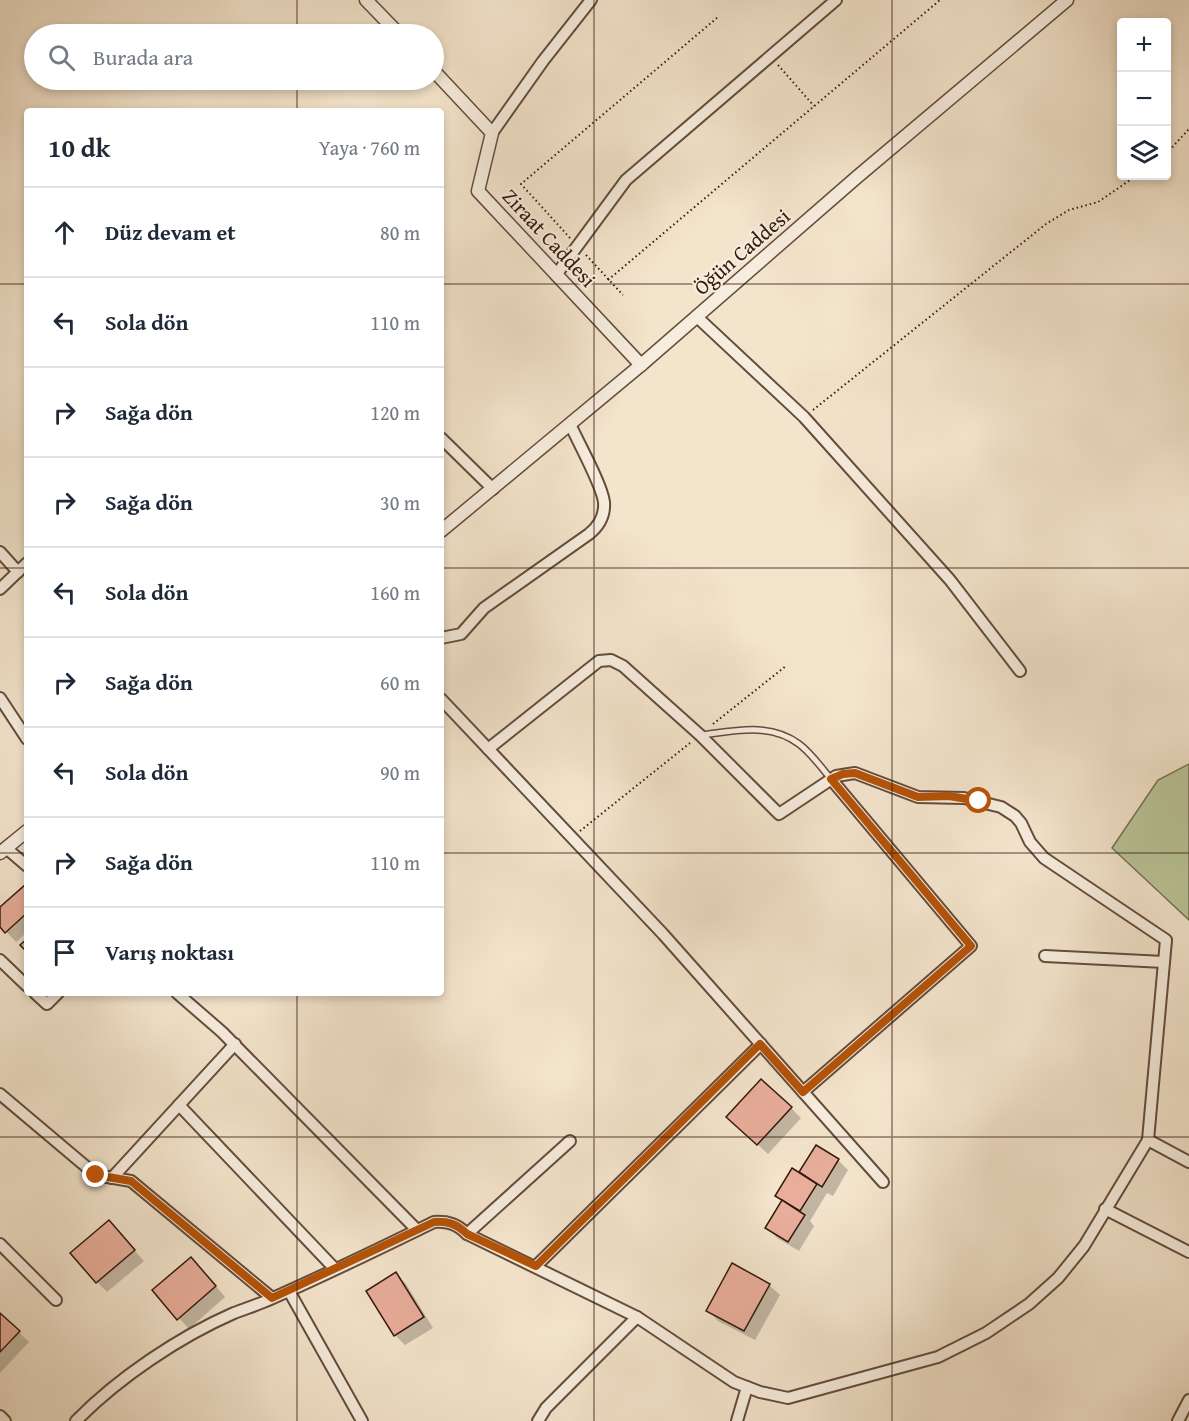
<!DOCTYPE html>
<html lang="tr">
<meta charset="utf-8">
<style>
:root{--surface:#fff;--page:#f2f2f3;--text:#1f2937;--muted:#747a83;--line:#e0e1e3}
body{margin:0;font-family:"Gentium Book Plus",serif;background:var(--page);color:var(--text)}
.controls{position:absolute;right:18px;top:18px;display:grid;overflow:hidden;border-radius:6px;box-shadow:0 3px 9px #0003}
.controls button{width:54px;height:54px;display:grid;place-items:center;padding:0;border:0;border-bottom:2px solid var(--line);background:var(--surface);color:var(--text);font:30px sans-serif}
.stop{position:absolute;width:18px;height:18px;margin:-14px;border:4px solid #b45309;border-radius:50%;background:#fff}
.stop.end{background:#b45309;border-color:#fff;box-shadow:0 2px 6px #0008}
.list{margin:0;padding:0;list-style:none}
h2{display:flex;justify-content:space-between;align-items:center;height:78px;margin:0;padding:0 24px;font-size:26px}
h2 small{font-size:20px;font-weight:400;color:var(--muted)}
.list li{display:grid;grid-template-columns:39px 1fr auto;gap:18px;align-items:center;box-sizing:border-box;height:90px;padding:0 24px;border-top:2px solid var(--line)}
.list b{display:block;font-size:22px;white-space:nowrap}
.list em{font-size:20px;font-style:normal;color:var(--muted)}
.icon{flex:none;width:33px;height:33px;fill:none;stroke:currentColor;stroke-width:2;stroke-linecap:round;stroke-linejoin:round}
.map{position:relative;flex:none;width:1189px;height:1421px;overflow:hidden}
.search{position:absolute;background:var(--surface);box-shadow:0 3px 9px #0003;left:24px;top:24px;width:420px;height:66px;display:flex;align-items:center;gap:15px;box-sizing:border-box;padding:0 21px;border-radius:33px;color:var(--muted);font-size:22px}
.panel{position:absolute;background:var(--surface);box-shadow:0 3px 9px #0003;left:24px;top:108px;width:420px;height:888px;border-radius:6px}
.map>svg:first-child{display:block}
.green{fill:#b9c599;stroke:#767052;stroke-width:1.5}
.shadow{fill:#0003}
.building{fill:#e9ae9b;stroke:#341a0c;stroke-width:1.5}
.lines{fill:none;stroke-linecap:round;stroke-linejoin:round}
.service-casing{stroke:#644c3c;stroke-width:8}
.minor-casing{stroke:#644c3c;stroke-width:14}
.tertiary-casing{stroke:#644c3c;stroke-width:15}
.path{stroke:#341a0c;stroke-width:2;stroke-dasharray:1.5 3;stroke-linecap:butt}
.service{stroke:#f7edde;stroke-width:5}
.minor{stroke:#f7edde;stroke-width:10}
.tertiary{stroke:#f7edde;stroke-width:12}
.route{stroke:#b45309;stroke-width:8}
.grid{fill:none;stroke:#341a0c;stroke-width:1.5;stroke-opacity:0.55}
.labels{text-anchor:middle;stroke-width:4.5;stroke-linejoin:round;paint-order:stroke}
.street-label{font-size:21px;fill:#341a0c;stroke:#f7edde}
</style>
<div class="map">
<svg width="1189" height="1421" viewBox="0 0 1189 1421">
<rect width="100%" height="100%" fill="#f3e4cc"/>
<filter id="stains"><feTurbulence type="fractalNoise" baseFrequency=".00333" numOctaves="4"/><feColorMatrix values="0 0 0 0 .2 0 0 0 0 .09 0 0 0 0 .02 0 0 0 .5 -.17"/></filter>
<radialGradient id="worn" r=".72"><stop offset=".6" stop-color="#630" stop-opacity="0"/><stop offset="1" stop-color="#630" stop-opacity=".3"/></radialGradient>
<path class="green" d="M1189 764V920L1112 848 1158 780Z"/>
<g class="shadow">
<path d="M27 890V932L16 942 0 925V909Z"/>
<path d="M791 1108 801 1118 768 1154 739 1127Z"/>
<path d="M816 1147 838 1160 848 1170 833 1196 827 1193 810 1221 814 1226 799 1251 777 1238 767 1228 783 1201 777 1196 799 1174Z"/>
<path d="M109 1222 144 1261 107 1292 97 1282Z"/>
<path d="M201 1269 225 1297 189 1329 154 1290Z"/>
<path d="M396 1274 406 1284 433 1328 405 1345 395 1335Z"/>
<path d="M769 1285 780 1295 755 1340 718 1321 708 1310Z"/>
<path d="M0 1315 29 1342 0 1373Z"/>
</g>
<g class="building">
<path d="M25 885 27 888V913L5 933 0 927V907Z"/>
<path d="M27 939V952L20 945Z"/>
<path d="M761 1079 792 1107 757 1145 726 1117Z"/>
<path d="M816 1145 839 1159 822 1187 799 1172Z"/>
<path d="M792 1168 817 1184 800 1211 775 1196Z"/>
<path d="M782 1200 805 1215 788 1242 765 1228Z"/>
<path d="M109 1220 135 1250 96 1283 70 1253Z"/>
<path d="M191 1257 216 1286 177 1320 152 1290Z"/>
<path d="M732 1263 770 1284 744 1331 706 1311Z"/>
<path d="M396 1272 424 1317 394 1336 366 1291Z"/>
<path d="M0 1313 20 1331 0 1352Z"/>
</g>
<g class="lines">
<g class="service-casing">
<path id="service" d="M702 735C734 731 770 722 799 744 811 753 821 767 831 779"/>
</g>
<g class="minor-casing">
<g id="minor">
<path d="M492 133 543 61 591 0"/>
<path d="M556 275 626 180 836 0"/>
<path d="M697 317 804 417 950 580 1020 671"/>
<path d="M441 438 493 489"/>
<path d="M0 552 18 572"/>
<path d="M0 589 27 563"/>
<path d="M441 638 461 634 484 608 589 534C599 526 605 515 604 502 602 485 578 442 570 424"/>
<path d="M0 698 27 739"/>
<path d="M441 699 663 934 883 1182"/>
<path d="M488 749 599 661 611 660 623 666 700 735 779 814 836 776 855 773 918 797 964 798 1001 807 1015 816 1021 823 1030 842 1044 858 1166 940 1148 1140"/>
<path d="M6 848 27 866"/>
<path d="M1045 956 1164 962"/>
<path d="M0 960 27 986"/>
<path d="M35 993 47 1004 58 993"/>
<path d="M177 993 222 1032 417 1230"/>
<path d="M803 1092 971 946 831 779"/>
<path d="M0 1094 96 1175 131 1181 272 1298"/>
<path d="M179 1105 335 1269"/>
<path d="M112 1178 235 1044"/>
<path d="M1105 1209 1189 1252"/>
<path d="M467 1234 570 1141"/>
<path d="M0 1244 56 1300"/>
<path d="M536 1266 761 1044"/>
<path d="M289 1291 362 1421"/>
<path d="M0 1416 5 1421"/>
<path d="M76 1421C118 1378 179 1337 234 1313 247 1308 260 1304 273 1298 327 1274 381 1248 434 1222 448 1221 457 1224 467 1234L637 1317 734 1382 760 1392 788 1398 938 1357 986 1333 1029 1304 1058 1278 1084 1246 1148 1140 1189 1162"/>
<path d="M538 1421 546 1408 637 1317"/>
<path d="M737 1421 747 1387"/>
<path d="M1178 1421 1189 1400"/>
</g>
</g>
<g class="tertiary-casing">
<g id="tertiary">
<path d="M366 0 399 34"/>
<path d="M434 71 492 133 478 191 641 365"/>
<path d="M441 531 641 365 857 177 1067 0"/>
<path d="M0 853 27 831"/>
</g>
</g>
<g class="path">
<path d="M778 65 814 106"/>
<path d="M1166 154 1189 129"/>
<path d="M570 238 521 184 718 17"/>
<path d="M586 255 623 295"/>
<path d="M608 280 940 0"/>
<path d="M813 410 1046 224 1069 210 1098 202 1136 176"/>
<path d="M713 724 786 666"/>
<path d="M580 831 690 743"/>
</g>
<use href="#service" class="service"/>
<use href="#minor" class="minor"/>
<use href="#tertiary" class="tertiary"/>
</g>
<g class="lines">
<path class="route" d="M96 1175 131 1181 272 1298 434 1222C448 1221 457 1224 467 1234L536 1266 760 1044 803 1092 971 946 831 779 843 774 855 773 918 797 949 796 979 801"/>
</g>
<path class="grid" d="M297 0V34M594 0V1421M892 0V1421M297 80V111M0 284H27M441 284H1189M0 568H27M441 568H1189M0 853H27M441 853H1189M297 993V1421M0 1137H1189"/>
<g class="labels">
<g class="street-label">
<text transform="translate(549 238) rotate(47)" y="7">Ziraat Caddesi</text>
<text transform="translate(742 252) rotate(-41)" y="7">Öğün Caddesi</text>
</g>
</g>
<rect width="100%" height="100%" filter="url(#stains)"/>
<rect width="100%" height="100%" fill="url(#worn)"/>
</svg>
<div class="controls">
<button>+</button>
<button>−</button>
<button><svg class="icon" aria-label="layers" viewBox="0 0 24 24"><path d="M12 4l9 5-9 5-9-5zM3 14l9 5 9-5"/></svg></button>
</div>
<div class="stop" style="left:979px;top:801px"></div>
<div class="stop end" style="left:96px;top:1175px"></div>
<div class="search"><svg class="icon" aria-label="search" viewBox="0 0 24 24"><circle cx="10" cy="10" r="6"/><path d="M15 15l6 6"/></svg>Burada ara</div>
<section class="panel">
<h2>10 dk<small>Yaya · 760 m</small></h2>
<ul class="list">
<li><svg class="icon" aria-label="ahead" viewBox="0 0 24 24"><path d="M12 20V5M6 11l6-6 6 6"/></svg><div><b>Düz devam et</b></div><em>80 m</em></li>
<li><svg class="icon" aria-label="left" viewBox="0 0 24 24"><path d="M17 20v-9H6M10 6l-5 5 5 5"/></svg><div><b>Sola dön</b></div><em>110 m</em></li>
<li><svg class="icon" aria-label="right" viewBox="0 0 24 24"><path d="M7 20v-9h11M14 6l5 5-5 5"/></svg><div><b>Sağa dön</b></div><em>120 m</em></li>
<li><svg class="icon" aria-label="right" viewBox="0 0 24 24"><path d="M7 20v-9h11M14 6l5 5-5 5"/></svg><div><b>Sağa dön</b></div><em>30 m</em></li>
<li><svg class="icon" aria-label="left" viewBox="0 0 24 24"><path d="M17 20v-9H6M10 6l-5 5 5 5"/></svg><div><b>Sola dön</b></div><em>160 m</em></li>
<li><svg class="icon" aria-label="right" viewBox="0 0 24 24"><path d="M7 20v-9h11M14 6l5 5-5 5"/></svg><div><b>Sağa dön</b></div><em>60 m</em></li>
<li><svg class="icon" aria-label="left" viewBox="0 0 24 24"><path d="M17 20v-9H6M10 6l-5 5 5 5"/></svg><div><b>Sola dön</b></div><em>90 m</em></li>
<li><svg class="icon" aria-label="right" viewBox="0 0 24 24"><path d="M7 20v-9h11M14 6l5 5-5 5"/></svg><div><b>Sağa dön</b></div><em>110 m</em></li>
<li><svg class="icon" aria-label="arrive" viewBox="0 0 24 24"><path d="M6 21V4h12l-3 4 3 4H6"/></svg><div><b>Varış noktası</b></div></li>
</ul>
</section>
</div>
